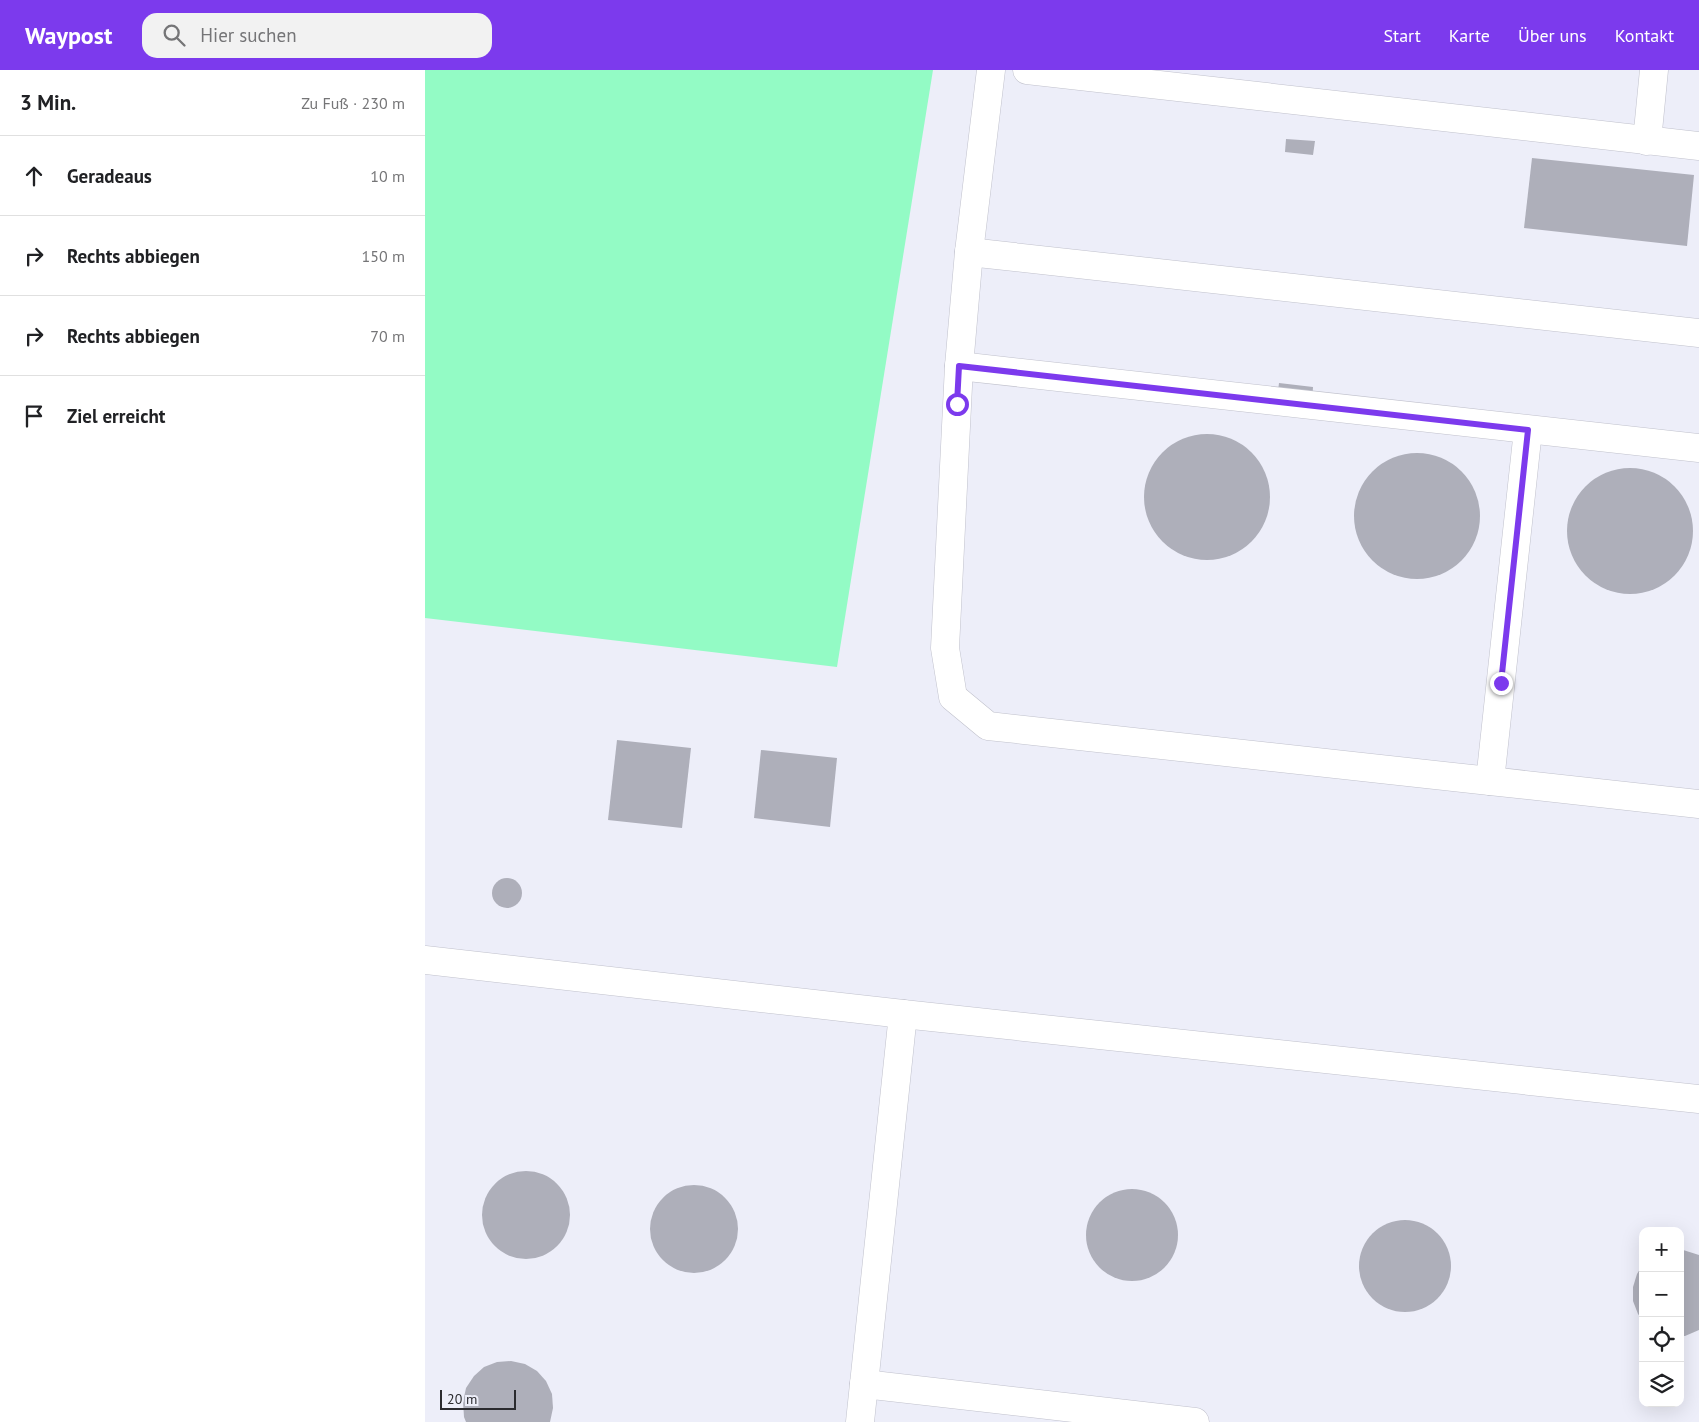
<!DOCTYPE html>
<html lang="de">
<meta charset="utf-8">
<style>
:root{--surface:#fff;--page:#f2f2f2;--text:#202124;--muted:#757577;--line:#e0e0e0;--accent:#7c3aed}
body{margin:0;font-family:"PT Sans",sans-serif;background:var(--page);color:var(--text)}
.controls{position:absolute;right:15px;bottom:15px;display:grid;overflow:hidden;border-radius:10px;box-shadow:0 5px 20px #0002}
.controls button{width:45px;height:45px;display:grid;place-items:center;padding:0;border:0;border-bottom:1px solid var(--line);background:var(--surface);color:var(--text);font:25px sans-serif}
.scale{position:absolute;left:15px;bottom:12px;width:76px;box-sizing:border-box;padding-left:5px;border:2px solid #2b2b2f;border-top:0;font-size:14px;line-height:18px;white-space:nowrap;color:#2b2b2f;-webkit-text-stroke:4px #edeef9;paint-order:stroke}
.stop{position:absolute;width:15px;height:15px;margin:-11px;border:4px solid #7c3aed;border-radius:50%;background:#fff}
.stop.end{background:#7c3aed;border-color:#fff;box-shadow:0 1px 5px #0008}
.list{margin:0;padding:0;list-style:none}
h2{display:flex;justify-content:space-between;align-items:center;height:65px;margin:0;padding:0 20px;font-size:21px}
h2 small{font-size:16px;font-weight:400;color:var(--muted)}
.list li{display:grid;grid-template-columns:32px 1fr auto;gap:15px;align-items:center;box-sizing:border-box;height:80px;padding:0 20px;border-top:1px solid var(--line)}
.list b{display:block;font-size:19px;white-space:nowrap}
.list em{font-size:16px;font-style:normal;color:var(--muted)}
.icon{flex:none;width:28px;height:28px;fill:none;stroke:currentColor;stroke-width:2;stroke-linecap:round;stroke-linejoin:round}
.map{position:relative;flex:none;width:1274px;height:1352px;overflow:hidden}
header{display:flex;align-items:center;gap:30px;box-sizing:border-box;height:70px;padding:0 25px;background:var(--accent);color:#fff}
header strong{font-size:24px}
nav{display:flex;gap:28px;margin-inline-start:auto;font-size:18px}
.search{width:350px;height:45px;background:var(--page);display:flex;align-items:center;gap:12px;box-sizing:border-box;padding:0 18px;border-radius:15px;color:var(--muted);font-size:19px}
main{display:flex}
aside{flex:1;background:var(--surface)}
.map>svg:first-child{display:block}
.green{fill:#93fbc5}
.building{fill:#aeafba}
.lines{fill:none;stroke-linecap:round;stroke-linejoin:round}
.minor-casing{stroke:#c0c1cc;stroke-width:29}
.minor{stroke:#fff;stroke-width:28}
.route{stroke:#7c3aed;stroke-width:6}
</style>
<header>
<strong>Waypost</strong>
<div class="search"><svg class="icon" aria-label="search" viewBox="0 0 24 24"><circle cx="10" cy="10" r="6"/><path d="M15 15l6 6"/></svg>Hier suchen</div>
<nav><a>Start</a><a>Karte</a><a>Über uns</a><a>Kontakt</a></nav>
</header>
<main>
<aside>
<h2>3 Min.<small>Zu Fuß · 230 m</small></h2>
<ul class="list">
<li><svg class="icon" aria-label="ahead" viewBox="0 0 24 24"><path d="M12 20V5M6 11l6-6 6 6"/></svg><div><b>Geradeaus</b></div><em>10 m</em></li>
<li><svg class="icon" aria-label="right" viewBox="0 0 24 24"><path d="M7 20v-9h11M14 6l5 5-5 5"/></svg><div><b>Rechts abbiegen</b></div><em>150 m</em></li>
<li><svg class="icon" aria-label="right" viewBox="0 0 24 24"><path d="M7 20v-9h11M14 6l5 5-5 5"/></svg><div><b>Rechts abbiegen</b></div><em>70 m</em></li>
<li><svg class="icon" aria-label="arrive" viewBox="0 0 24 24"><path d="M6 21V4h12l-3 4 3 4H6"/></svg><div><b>Ziel erreicht</b></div></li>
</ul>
</aside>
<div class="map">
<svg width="1274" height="1352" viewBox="0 0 1274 1352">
<rect width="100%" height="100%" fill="#edeef9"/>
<path class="green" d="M0 0H508L412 597 0 548Z"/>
<g class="building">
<path d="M861 69 890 71 888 85 860 82Z"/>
<path d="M1107 88 1269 105 1262 176 1099 158Z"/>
<path d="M854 313 888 317 887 332 852 328Z"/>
<circle cx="782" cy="427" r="63"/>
<circle cx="992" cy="446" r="63"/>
<circle cx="1205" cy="461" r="63"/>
<path d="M192 670 266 678 257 758 183 750Z"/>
<path d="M336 680 412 688 405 757 329 748Z"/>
<circle cx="82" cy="823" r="15"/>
<circle cx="101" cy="1145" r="44"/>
<circle cx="269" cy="1159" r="44"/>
<circle cx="707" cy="1165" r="46"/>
<circle cx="980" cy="1196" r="46"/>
<path d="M1255 1179 1274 1185V1260L1260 1266H1255Z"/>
<path d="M1218 1194V1250L1213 1244 1208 1231V1217L1212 1204Z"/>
<path d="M86 1291 100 1294 112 1301 121 1311 127 1324 128 1338 125 1352H41L39 1347 38 1332 41 1318 49 1306 59 1297 72 1292Z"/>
</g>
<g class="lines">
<g class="minor-casing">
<g id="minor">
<path d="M566 0 544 182 534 296 520 578 528 627 563 656 1065 711 1103 360"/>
<path d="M602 0 1274 76"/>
<path d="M1222 71 1229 0"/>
<path d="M544 182 1274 263"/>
<path d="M534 296 1274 378"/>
<path d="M1065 711 1274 734"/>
<path d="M0 890 478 944 1274 1029"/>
<path d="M439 1314 770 1352"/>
<path d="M435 1352 478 944"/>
</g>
</g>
<use href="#minor" class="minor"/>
</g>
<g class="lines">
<path class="route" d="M532 334 534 296 1103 360 1076 613"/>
</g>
</svg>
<div class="controls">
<button>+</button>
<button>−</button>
<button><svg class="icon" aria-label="locate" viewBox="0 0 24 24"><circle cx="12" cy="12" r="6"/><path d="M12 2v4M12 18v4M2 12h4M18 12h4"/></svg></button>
<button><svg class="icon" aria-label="layers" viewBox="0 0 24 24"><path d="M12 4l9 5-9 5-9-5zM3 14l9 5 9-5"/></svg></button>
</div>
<div class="scale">20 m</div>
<div class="stop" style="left:532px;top:334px"></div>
<div class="stop end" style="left:1076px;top:613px"></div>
</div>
</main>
